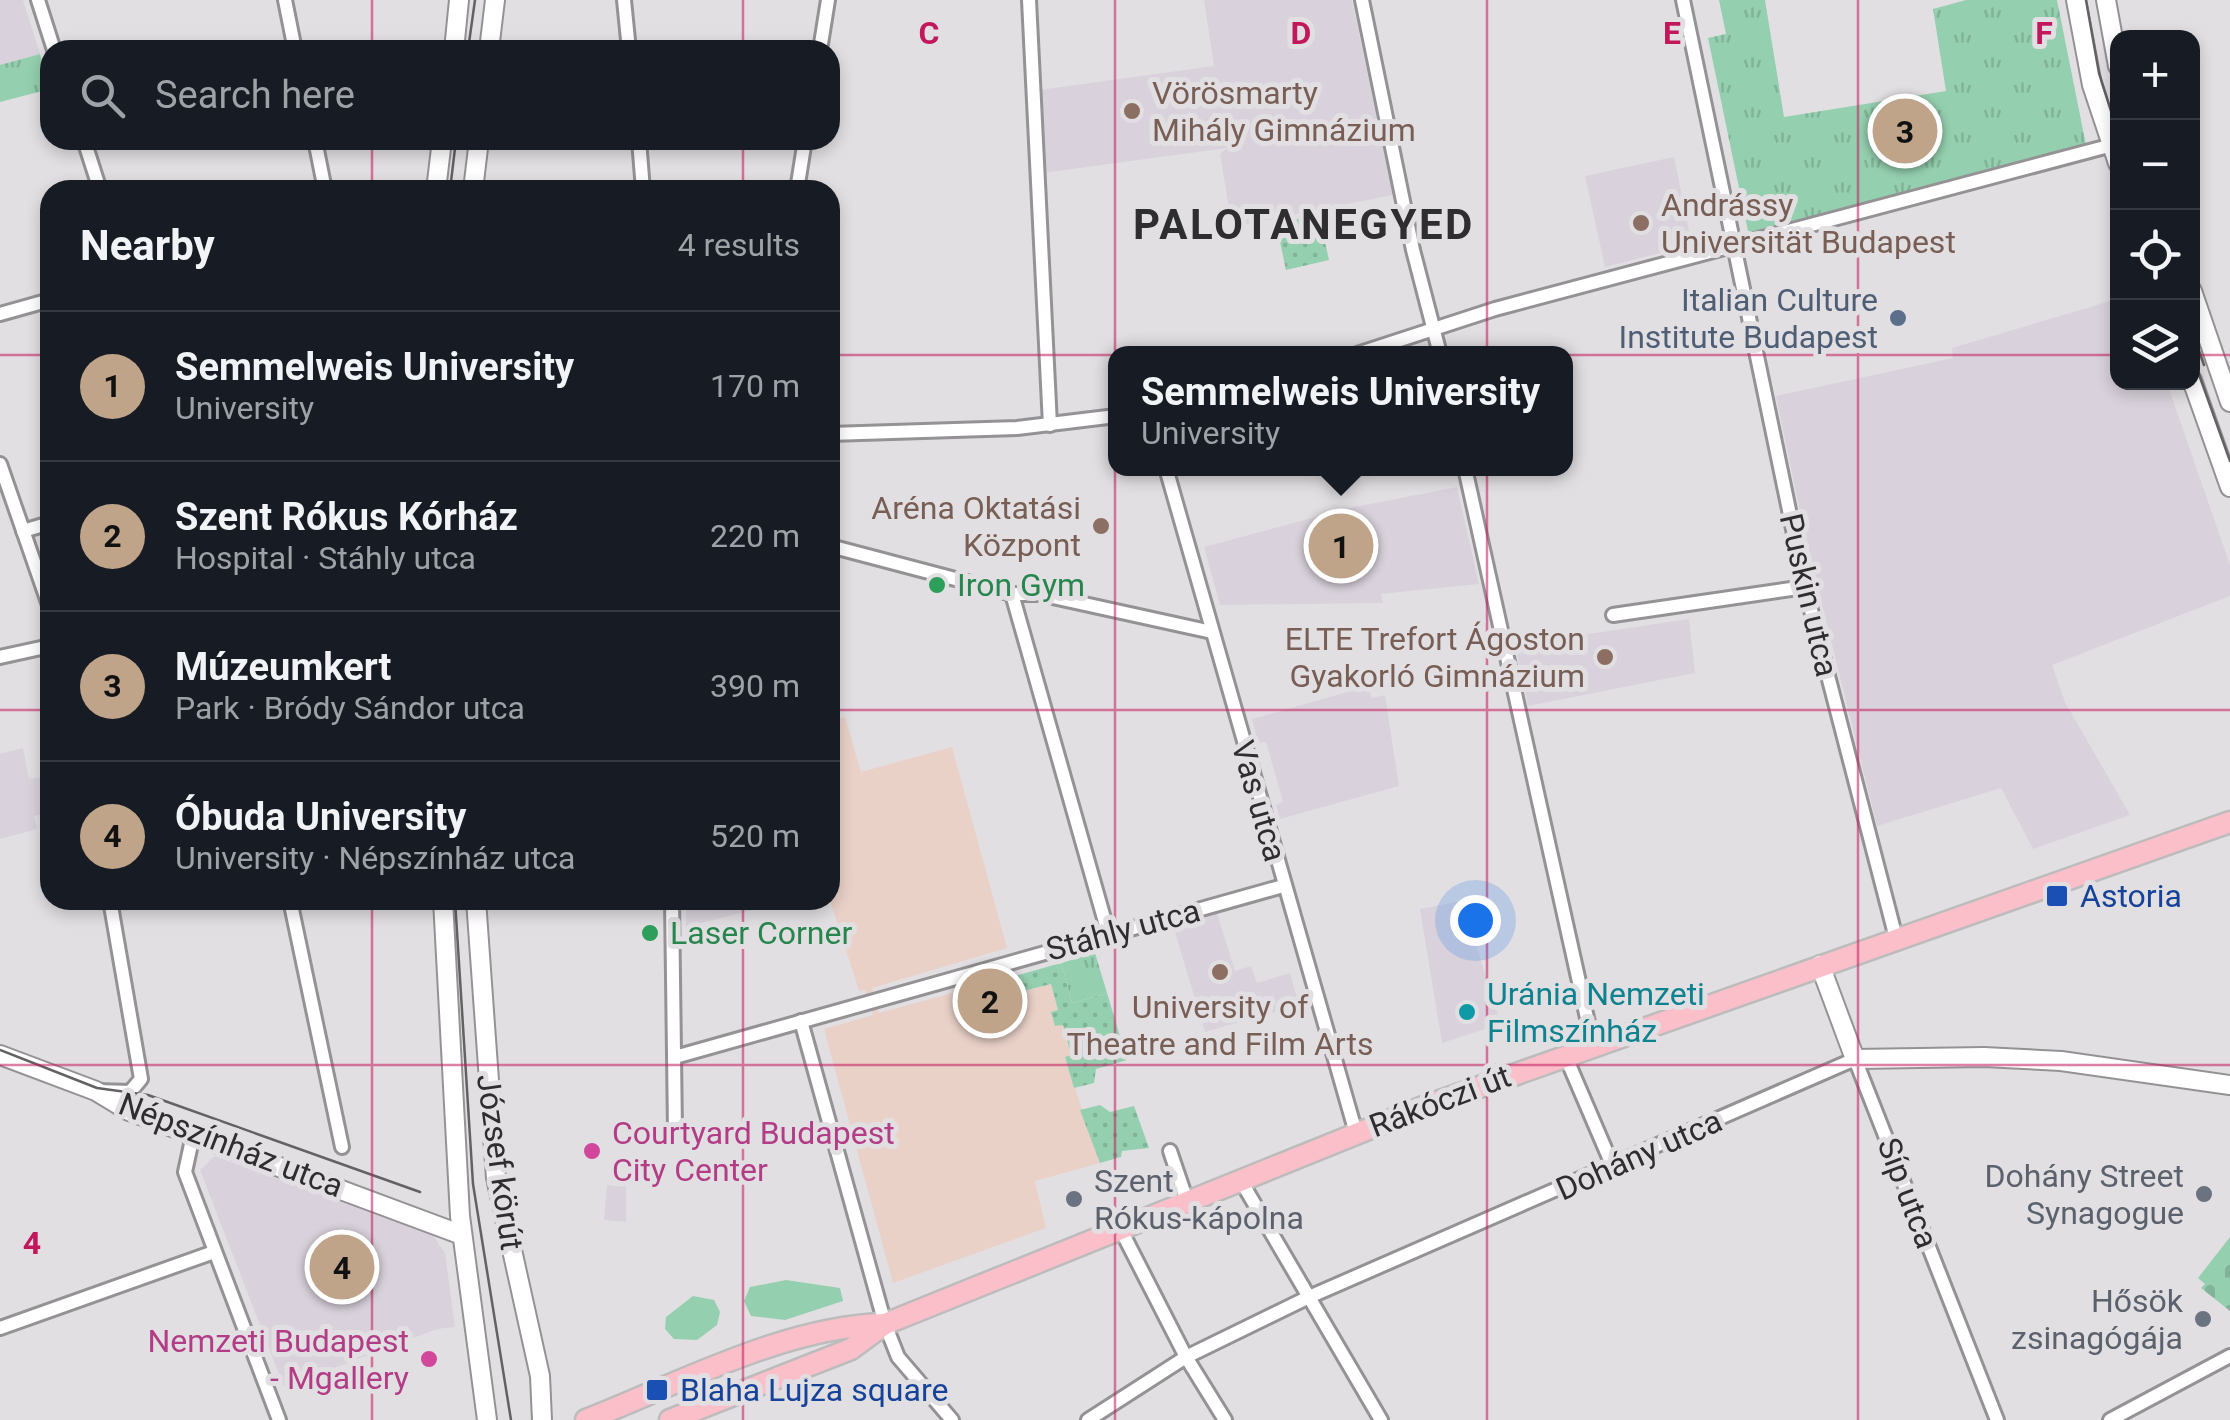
<!DOCTYPE html>
<meta charset="utf-8">
<style>
:root{--surface:#171b24;--page:#242831;--text:#f1f3f6;--muted:#9ea1a6;--line:#363941;--accent:#bfa489}
body{margin:0;font-family:Roboto,sans-serif;background:var(--page);color:var(--text)}
.controls{position:absolute;right:30px;top:30px;display:grid;overflow:hidden;border-radius:20px;box-shadow:0 5px 15px #0003}
.controls button{width:90px;height:90px;display:grid;place-items:center;padding:0;border:0;border-bottom:2px solid var(--line);background:var(--surface);color:var(--text);font:50px sans-serif}
.you{position:absolute;left:1475px;top:920px;width:35px;height:35px;margin:-25px;border:8px solid #fff;border-radius:50%;background:#1a73e8;box-shadow:0 0 0 15px #1a73e833}
.badge{display:grid;place-items:center;width:65px;height:65px;border-radius:50%;background:var(--accent);color:#111;font-size:32px;font-weight:700}
.pin{position:absolute;translate:-50% -50%;border:5px solid #fff;box-shadow:0 2px 10px #0006}
.popup{position:absolute;left:1108px;top:346px;width:465px;height:130px;box-sizing:border-box;display:grid;place-content:center;border-radius:20px;background:var(--surface);filter:drop-shadow(0 2px 8px #0005);font-size:32px;white-space:nowrap;color:var(--muted)}
.popup b{font-size:38px;color:var(--text)}
.popup::after{content:'';position:absolute;left:50%;top:100%;margin-left:-20px;border:20px solid transparent;border-top-color:var(--surface)}
.list{margin:0;padding:0;list-style:none}
h2{display:flex;justify-content:space-between;align-items:center;height:130px;margin:0;padding:0 40px;font-size:42px}
h2 small{font-size:32px;font-weight:400;color:var(--muted)}
.list li{display:grid;grid-template-columns:65px 1fr auto;gap:30px;align-items:center;box-sizing:border-box;height:150px;padding:0 40px;border-top:2px solid var(--line)}
.list b{display:block;font-size:38px;white-space:nowrap}
.list p{margin:0;font-size:32px;white-space:nowrap;color:var(--muted)}
.list em{font-size:32px;font-style:normal;color:var(--muted)}
.icon{flex:none;width:55px;height:55px;fill:none;stroke:currentColor;stroke-width:2;stroke-linecap:round;stroke-linejoin:round}
.map{position:relative;flex:none;width:2230px;height:1420px;overflow:hidden}
.search{position:absolute;background:var(--surface);box-shadow:0 5px 15px #0003;left:40px;top:40px;width:800px;height:110px;display:flex;align-items:center;gap:25px;box-sizing:border-box;padding:0 35px;border-radius:30px;color:var(--muted);font-size:38px}
.panel{position:absolute;background:var(--surface);box-shadow:0 5px 15px #0003;left:40px;top:180px;width:800px;height:730px;border-radius:30px}
.map>svg:first-child{display:block}
.built{fill:#d9d2dc}
.medical{fill:#e9d1c8}
.grass{fill:#94d0af}
.cemetery{fill:url(#cemetery-stones)}
.park{fill:url(#park-tufts)}
.garden{fill:url(#garden-dots)}
.lines{fill:none;stroke-linecap:round;stroke-linejoin:round}
.street-casing{stroke:#959296;stroke-width:18}
.secondary-casing{stroke:#959296;stroke-width:22}
.primary-casing{stroke:#bcbcbc;stroke-width:25}
.street{stroke:#fff;stroke-width:12}
.secondary{stroke:#fff;stroke-width:18}
.primary{stroke:#fbbfca;stroke-width:20}
.tram{stroke:#636164;stroke-width:2.5}
.grid{fill:none;stroke:#c2185b;stroke-width:2.5;stroke-opacity:0.55}
.education-dot{fill:#8d6e63;stroke:#e2dfe3;stroke-width:4}
.service-dot{fill:#5c6f8a;stroke:#e2dfe3;stroke-width:4}
.leisure-dot{fill:#2e9e5b;stroke:#e2dfe3;stroke-width:4}
.transit-dot{fill:#1a4fb4;stroke:#e2dfe3;stroke-width:4}
.culture-dot{fill:#0f9aa8;stroke:#e2dfe3;stroke-width:4}
.hotel-dot{fill:#d1479c;stroke:#e2dfe3;stroke-width:4}
.worship-dot{fill:#6b7280;stroke:#e2dfe3;stroke-width:4}
.labels{text-anchor:middle;stroke-width:10;stroke-linejoin:round;paint-order:stroke}
.education-label{font-size:32px;fill:#785e54;stroke:#e2dfe3;text-anchor:start}
.service-label{font-size:32px;fill:#4e5e75;stroke:#e2dfe3;text-anchor:end}
.leisure-label{font-size:32px;fill:#27864d;stroke:#e2dfe3;text-anchor:start}
.street-label{font-size:32px;fill:#2e2d2f;stroke:#e2dfe3}
.transit-label{font-size:32px;fill:#164399;stroke:#e2dfe3;text-anchor:start}
.culture-label{font-size:32px;fill:#0d838f;stroke:#e2dfe3;text-anchor:start}
.hotel-label{font-size:32px;fill:#b23c85;stroke:#e2dfe3;text-anchor:start}
.worship-label{font-size:32px;fill:#5b616d;stroke:#e2dfe3;text-anchor:end}
.district-label{font-size:42px;font-weight:bold;letter-spacing:2.5px;fill:#2e2d2f;stroke:#e2dfe3}
.grid-label{font-size:32px;text-anchor:middle;font-weight:bold;fill:#c2185b;stroke:#e2dfe3;stroke-width:10;stroke-linejoin:round;paint-order:stroke}
</style>
<div class="map">
<svg width="2230" height="1420" viewBox="0 0 2230 1420">
<defs>
<pattern id="cemetery-stones" width="16" height="16" patternUnits="userSpaceOnUse" patternTransform="scale(2.5)"><rect width="16" height="16" fill="#94d0af"/><path d="M2 7V4a2 2 0 0 1 4 0v3zM10 15v-3a2 2 0 0 1 4 0v3z" fill="#80b397"/></pattern>
<pattern id="park-tufts" width="24" height="20" patternUnits="userSpaceOnUse" patternTransform="scale(2.5)"><rect width="24" height="20" fill="#94d0af"/><path d="M3 7l-1-3M5 7V3M7 7l1-3M15 17l-1-3M17 17v-4M19 17l1-3" fill="none" stroke="#80b397"/></pattern>
<pattern id="garden-dots" width="8" height="8" patternUnits="userSpaceOnUse" patternTransform="scale(2.5)"><rect width="8" height="8" fill="#94d0af"/><path d="M2 2h.1M6 6h.1" fill="none" stroke="#80b397" stroke-width="1.8" stroke-linecap="round"/></pattern>
</defs>
<rect width="100%" height="100%" fill="#e2dfe3"/>
<g class="built">
<path d="M0 0H23L40 54 0 65Z"/>
<path d="M1204 0H1352L1393 195 1232 227 1220 154 1227 148 1043 173 1039 90 1214 66Z"/>
<path d="M1674 157 1692 245 1605 267 1585 176Z"/>
<path d="M2117 299 2118 382 2167 383 2230 565V596L2052 665 2065 702 2130 815 2033 849 2001 788 1877 826 1805 536 1776 396 1953 358 1952 348Z"/>
<path d="M1457 487 1479 584 1381 594 1383 603 1220 605 1204 547 1350 508Z"/>
<path d="M1689 619 1695 673 1528 706 1515 645Z"/>
<path d="M1368 686 1372 698 1385 695 1399 786 1280 819 1276 805 1283 802 1266 742 1258 743 1252 719Z"/>
<path d="M23 748 29 779 50 776V813L34 816 37 829 0 839V754Z"/>
<path d="M686 900H791L686 927Z"/>
<path d="M1462 901 1501 1024 1442 1043 1420 909Z"/>
<path d="M1217 913 1235 971 1251 966 1257 983 1290 973 1299 1005 1205 1032 1173 926Z"/>
<path d="M215 1156 432 1234 445 1253 455 1327 437 1329 284 1387 200 1170Z"/>
<path d="M607 1185 626 1187V1222L604 1220Z"/>
</g>
<path class="medical" d="M845 717 861 772 952 747 1007 948 872 988 879 1013 1015 976 1019 992 1051 984 1058 1010 1052 1012 1062 1024 1071 1056 1065 1058 1100 1163 1035 1181 1046 1228 893 1283 824 1029 873 1015 865 990 859 991 830 900V722Z"/>
<g class="grass">
<path d="M786 1280 840 1288 843 1301 785 1320 751 1316 744 1301 750 1287Z"/>
<path d="M693 1296 714 1300 720 1312 717 1325 697 1340 674 1339 665 1329 666 1317Z"/>
</g>
<path class="cemetery" d="M2230 1237V1311L2201 1288 2205 1284 2198 1278Z"/>
<g class="park">
<path d="M1719 0H1765L1784 117 1946 91 1933 9 1966 0H2057L2086 145 1749 236 1708 38 1726 34Z"/>
<path d="M40 54 50 89 0 102V65Z"/>
<path d="M1095 953 1107 993 1072 1003 1061 963Z"/>
</g>
<g class="garden">
<path d="M1319 215 1329 260 1286 270 1276 223Z"/>
<path d="M1061 963 1072 1003 1107 993 1127 1060 1096 1069 1094 1083 1074 1088 1065 1057 1071 1055 1063 1025 1055 1026 1051 1012 1058 1010 1051 984 1019 992 1015 976Z"/>
<path d="M1100 1105 1110 1112 1134 1106 1149 1148 1122 1151 1121 1157 1100 1163 1080 1110Z"/>
</g>
<g class="lines">
<g class="street-casing">
<g id="street">
<path d="M38 0 54 50"/>
<path d="M285 0 295 50"/>
<path d="M624 0 629 50"/>
<path d="M1029 0 1050 425"/>
<path d="M1362 0 1413 250 1440 354"/>
<path d="M1683 0 1805 587 1896 938"/>
<path d="M820 50 828 0"/>
<path d="M84 140 100 190"/>
<path d="M315 140 325 190"/>
<path d="M639 140 643 190"/>
<path d="M797 190 805 140"/>
<path d="M0 314 50 300"/>
<path d="M1357 354 1495 309 2116 144"/>
<path d="M830 434 1017 428 1116 416"/>
<path d="M0 464 50 608"/>
<path d="M1166 468 1356 1133"/>
<path d="M1465 468 1593 1045"/>
<path d="M23 531 50 523"/>
<path d="M830 546 1012 594H1039L1212 632"/>
<path d="M1012 594 1109 936"/>
<path d="M1613 615 1805 587"/>
<path d="M0 657 50 646"/>
<path d="M290 900 342 1147"/>
<path d="M672 900 675 1131"/>
<path d="M801 1021 885 1324 898 1357 952 1420"/>
<path d="M1565 1055 1613 1167"/>
<path d="M675 1057 1283 886"/>
<path d="M97 1091 130 1092 141 1079 110 900"/>
<path d="M193 1135 185 1172 279 1420"/>
<path d="M1170 1151 1188 1204"/>
<path d="M1241 1181 1381 1420"/>
<path d="M1122 1232 1186 1357 1225 1420"/>
<path d="M0 1328 214 1252"/>
<path d="M1088 1420 1186 1357 1309 1297 1855 1059 1997 1420"/>
<path d="M2110 1420 2230 1356"/>
</g>
</g>
<g class="secondary-casing">
<g id="secondary">
<path d="M2076 0 2092 85 2118 163"/>
<path d="M2106 0 2118 66"/>
<path d="M454 50 459 0"/>
<path d="M489 50 495 0"/>
<path d="M436 190 442 140"/>
<path d="M473 190 479 140"/>
<path d="M2192 291 2230 402"/>
<path d="M2192 380 2230 487"/>
<path d="M443 900 460 1216 487 1420"/>
<path d="M476 900 496 1178 540 1376 542 1420"/>
<path d="M1820 965 1855 1059 1984 1057 2061 1061 2230 1085"/>
<path d="M0 1055 96 1091 129 1111 462 1235"/>
</g>
</g>
<g class="primary-casing">
<g id="primary">
<path d="M586 1420C678 1384 786 1326 885 1324"/>
<path d="M670 1420 851 1349 885 1324 1423 1107 2230 822"/>
</g>
</g>
<use href="#street" class="street"/>
<use href="#secondary" class="secondary"/>
<use href="#primary" class="primary"/>
<g class="tram">
<path d="M2086 0 2099 73 2118 133"/>
<path d="M468 50 475 0"/>
<path d="M450 190 456 140"/>
<path d="M2192 331 2204 365"/>
<path d="M2192 355 2230 461"/>
<path d="M455 900 473 1184 511 1420"/>
<path d="M0 1050 97 1088 148 1095 420 1192"/>
</g>
</g>
<path class="grid" d="M372 0V50M743 0V50M1115 0V1420M1487 0V1420M1858 0V1420M372 140V190M743 140V190M0 355H50M830 355H2118M2192 355H2230M0 710H50M830 710H2230M372 900V1420M743 900V1420M0 1065H2230"/>
<g class="education-dot">
<circle cx="1132" cy="111" r="10"/>
<circle cx="1641" cy="223" r="10"/>
<circle cx="1101" cy="526" r="10"/>
<circle cx="1605" cy="657" r="10"/>
<circle cx="1220" cy="972" r="10"/>
</g>
<circle class="service-dot" cx="1898" cy="318" r="10"/>
<g class="leisure-dot">
<circle cx="937" cy="585" r="10"/>
<circle cx="650" cy="933" r="10"/>
</g>
<g class="transit-dot">
<rect x="2045" y="884" width="24" height="24" rx="5"/>
<rect x="645" y="1378" width="24" height="24" rx="5"/>
</g>
<circle class="culture-dot" cx="1467" cy="1012" r="10"/>
<g class="hotel-dot">
<circle cx="592" cy="1151" r="10"/>
<circle cx="429" cy="1359" r="10"/>
</g>
<g class="worship-dot">
<circle cx="2204" cy="1194" r="10"/>
<circle cx="1074" cy="1199" r="10"/>
<circle cx="2203" cy="1319" r="10"/>
</g>
<g class="labels">
<g class="education-label">
<text x="1152" y="104">Vörösmarty<tspan x="1152" dy="37">Mihály Gimnázium</tspan></text>
<text x="1661" y="216">Andrássy<tspan x="1661" dy="37">Universität Budapest</tspan></text>
<text x="1081" y="519" text-anchor="end">Aréna Oktatási<tspan x="1081" dy="37">Központ</tspan></text>
<text x="1585" y="650" text-anchor="end">ELTE Trefort Ágoston<tspan x="1585" dy="37">Gyakorló Gimnázium</tspan></text>
<text x="1220" y="1018" text-anchor="middle">University of<tspan x="1220" dy="37">Theatre and Film Arts</tspan></text>
</g>
<g class="service-label">
<text x="1878" y="311">Italian Culture<tspan x="1878" dy="37">Institute Budapest</tspan></text>
</g>
<g class="leisure-label">
<text x="957" y="596">Iron Gym</text>
<text x="670" y="944">Laser Corner</text>
</g>
<g class="street-label">
<text transform="translate(1809 595) rotate(77)" y="11">Puskin utca</text>
<text transform="translate(1259 801) rotate(74)" y="11">Vas utca</text>
<text transform="translate(1123 930) rotate(-15)" y="11">Stáhly utca</text>
<text transform="translate(1440 1101) rotate(-21)" y="11">Rákóczi út</text>
<text transform="translate(231 1145) rotate(21)" y="11">Népszínház utca</text>
<text transform="translate(1639 1155) rotate(-24)" y="11">Dohány utca</text>
<text transform="translate(500 1162) rotate(82)" y="11">József körút</text>
<text transform="translate(1908 1193) rotate(69)" y="11">Síp utca</text>
</g>
<g class="transit-label">
<text x="2080" y="907">Astoria</text>
<text x="680" y="1401">Blaha Lujza square</text>
</g>
<g class="culture-label">
<text x="1487" y="1005">Uránia Nemzeti<tspan x="1487" dy="37">Filmszínház</tspan></text>
</g>
<g class="hotel-label">
<text x="612" y="1144">Courtyard Budapest<tspan x="612" dy="37">City Center</tspan></text>
<text x="409" y="1352" text-anchor="end">Nemzeti Budapest<tspan x="409" dy="37">- Mgallery</tspan></text>
</g>
<g class="worship-label">
<text x="2184" y="1187">Dohány Street<tspan x="2184" dy="37">Synagogue</tspan></text>
<text x="1094" y="1192" text-anchor="start">Szent<tspan x="1094" dy="37">Rókus-kápolna</tspan></text>
<text x="2183" y="1312">Hősök<tspan x="2183" dy="37">zsinagógája</tspan></text>
</g>
<g class="district-label">
<text x="1304" y="239">PALOTANEGYED</text>
</g>
</g>
<g class="grid-label">
<text x="929" y="44">C</text>
<text x="1301" y="44">D</text>
<text x="1672" y="44">E</text>
<text x="2044" y="44">F</text>
<text x="32" y="1254">4</text>
</g>
</svg>
<div class="controls">
<button>+</button>
<button>−</button>
<button><svg class="icon" aria-label="locate" viewBox="0 0 24 24"><circle cx="12" cy="12" r="6"/><path d="M12 2v4M12 18v4M2 12h4M18 12h4"/></svg></button>
<button><svg class="icon" aria-label="layers" viewBox="0 0 24 24"><path d="M12 4l9 5-9 5-9-5zM3 14l9 5 9-5"/></svg></button>
</div>
<div class="you"></div>
<div class="pin badge" style="left:1341px;top:546px">1</div>
<div class="popup"><b>Semmelweis University</b>University</div>
<div class="pin badge" style="left:990px;top:1001px">2</div>
<div class="pin badge" style="left:1905px;top:131px">3</div>
<div class="pin badge" style="left:342px;top:1267px">4</div>
<div class="search"><svg class="icon" aria-label="search" viewBox="0 0 24 24"><circle cx="10" cy="10" r="6"/><path d="M15 15l6 6"/></svg>Search here</div>
<section class="panel">
<h2>Nearby<small>4 results</small></h2>
<ul class="list">
<li><span class="badge">1</span><div><b>Semmelweis University</b><p>University</p></div><em>170 m</em></li>
<li><span class="badge">2</span><div><b>Szent Rókus Kórház</b><p>Hospital · Stáhly utca</p></div><em>220 m</em></li>
<li><span class="badge">3</span><div><b>Múzeumkert</b><p>Park · Bródy Sándor utca</p></div><em>390 m</em></li>
<li><span class="badge">4</span><div><b>Óbuda University</b><p>University · Népszínház utca</p></div><em>520 m</em></li>
</ul>
</section>
</div>
